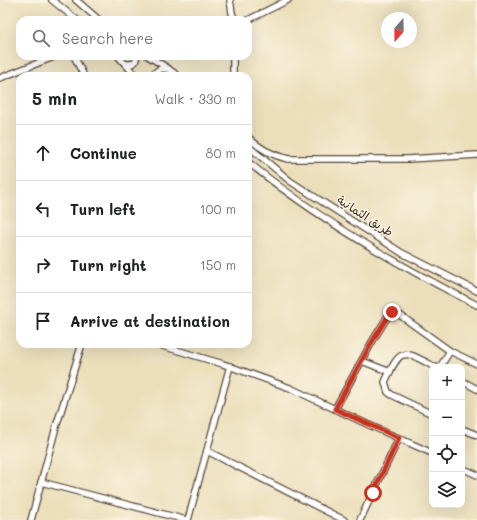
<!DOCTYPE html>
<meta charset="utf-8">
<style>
:root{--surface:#fff;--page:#f6f6f6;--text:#202124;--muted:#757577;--line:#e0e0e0}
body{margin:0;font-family:Mali,"Playpen Sans Arabic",sans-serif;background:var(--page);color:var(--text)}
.controls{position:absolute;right:12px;bottom:12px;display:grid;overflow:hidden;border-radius:8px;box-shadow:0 4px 16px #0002}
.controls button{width:36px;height:36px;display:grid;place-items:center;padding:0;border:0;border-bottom:1px solid var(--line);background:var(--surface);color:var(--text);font:20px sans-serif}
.compass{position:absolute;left:381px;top:12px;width:36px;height:36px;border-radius:50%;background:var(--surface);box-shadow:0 4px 16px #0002;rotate:200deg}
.stop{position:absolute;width:12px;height:12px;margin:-9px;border:3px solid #c8321e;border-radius:50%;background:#fff}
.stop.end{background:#c8321e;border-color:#fff;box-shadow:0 1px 4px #0008}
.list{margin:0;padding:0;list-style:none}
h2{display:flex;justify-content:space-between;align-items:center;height:52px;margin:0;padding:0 16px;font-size:17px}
h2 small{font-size:13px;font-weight:400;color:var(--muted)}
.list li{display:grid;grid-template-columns:26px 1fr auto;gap:12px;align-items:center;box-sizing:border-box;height:56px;padding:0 16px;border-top:1px solid var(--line)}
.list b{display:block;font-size:15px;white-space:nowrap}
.list em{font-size:13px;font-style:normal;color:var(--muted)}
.icon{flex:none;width:22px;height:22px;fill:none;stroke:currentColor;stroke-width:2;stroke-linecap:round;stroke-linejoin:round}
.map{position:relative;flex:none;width:477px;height:520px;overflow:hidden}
.search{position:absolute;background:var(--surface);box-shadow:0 4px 16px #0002;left:16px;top:16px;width:236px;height:44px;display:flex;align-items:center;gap:10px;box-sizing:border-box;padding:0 14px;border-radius:12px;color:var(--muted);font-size:15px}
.panel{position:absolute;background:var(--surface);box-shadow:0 4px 16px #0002;left:16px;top:72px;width:236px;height:276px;border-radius:12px}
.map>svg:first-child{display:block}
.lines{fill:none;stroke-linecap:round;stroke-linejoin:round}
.minor-casing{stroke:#554536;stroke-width:8}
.minor{stroke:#fff;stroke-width:5.5}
.route{stroke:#c8321e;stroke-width:5}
.labels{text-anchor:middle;stroke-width:3;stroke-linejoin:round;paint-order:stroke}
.street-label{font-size:12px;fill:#3b2a1e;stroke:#fcf5e5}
</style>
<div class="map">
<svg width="477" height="520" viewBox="0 0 477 520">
<rect width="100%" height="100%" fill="#fcf5e5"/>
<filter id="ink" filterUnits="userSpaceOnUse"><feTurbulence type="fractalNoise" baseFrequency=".025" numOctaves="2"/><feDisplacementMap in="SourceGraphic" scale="8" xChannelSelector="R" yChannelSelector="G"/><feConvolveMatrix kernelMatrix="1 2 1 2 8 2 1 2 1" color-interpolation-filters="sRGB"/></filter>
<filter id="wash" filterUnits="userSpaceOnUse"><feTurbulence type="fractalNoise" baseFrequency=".012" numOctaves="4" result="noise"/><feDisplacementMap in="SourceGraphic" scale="16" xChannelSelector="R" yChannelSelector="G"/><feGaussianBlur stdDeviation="0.9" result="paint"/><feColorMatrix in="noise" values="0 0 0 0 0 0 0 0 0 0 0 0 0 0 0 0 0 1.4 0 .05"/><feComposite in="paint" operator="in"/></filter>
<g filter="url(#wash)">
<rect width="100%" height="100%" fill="#ebdfbb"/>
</g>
<g filter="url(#ink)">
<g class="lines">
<g class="minor-casing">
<g id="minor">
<path d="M52 0 77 20"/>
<path d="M76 0 99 20"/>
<path d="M230 0 232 13 235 20"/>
<path d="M248 20 288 0"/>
<path d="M74 56 84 76"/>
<path d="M118 56 136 76"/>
<path d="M148 56 169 69"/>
<path d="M233 56V76"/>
<path d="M126 64H131L135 62 137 56"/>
<path d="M152 76C159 66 170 67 177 76"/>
<path d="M0 78 56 56"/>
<path d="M248 137C259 149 272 155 288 159H408L477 155"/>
<path d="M248 146 290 181 402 253 477 291"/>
<path d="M248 162C318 219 397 265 477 305"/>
<path d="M156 344 223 364 290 388 369 425 432 453"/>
<path d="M362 361 390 372"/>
<path d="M440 367 450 351"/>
<path d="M462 381 477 389"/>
<path d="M335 409 372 342 388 316 392 312 397 313 450 351 477 364"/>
<path d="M432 414 392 395 388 392 385 382C401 346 403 350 435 367"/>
<path d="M462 429 477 435"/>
<path d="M207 451 344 520"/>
<path d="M462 468 477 475"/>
<path d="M41 482 186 520"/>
<path d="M31 520 56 427 82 344"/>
<path d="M188 520 230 366"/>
<path d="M360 520 399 438"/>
</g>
</g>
<use href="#minor" class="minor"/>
</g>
</g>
<g class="lines" filter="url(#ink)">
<path class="route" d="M373 493 399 438 335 409 372 342 388 316 392 312"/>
</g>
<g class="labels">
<g class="street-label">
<text transform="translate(365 216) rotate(33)" y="4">طريق الثمانية</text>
</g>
</g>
</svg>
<div class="controls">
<button>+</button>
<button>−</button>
<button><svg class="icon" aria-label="locate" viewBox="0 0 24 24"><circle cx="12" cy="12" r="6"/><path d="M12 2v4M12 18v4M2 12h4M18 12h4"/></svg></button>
<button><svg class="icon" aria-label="layers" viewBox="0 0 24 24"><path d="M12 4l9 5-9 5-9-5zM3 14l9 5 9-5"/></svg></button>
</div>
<svg class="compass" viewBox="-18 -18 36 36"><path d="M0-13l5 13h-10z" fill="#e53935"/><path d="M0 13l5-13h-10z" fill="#757577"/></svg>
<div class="stop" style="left:373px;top:493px"></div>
<div class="stop end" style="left:392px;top:312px"></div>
<div class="search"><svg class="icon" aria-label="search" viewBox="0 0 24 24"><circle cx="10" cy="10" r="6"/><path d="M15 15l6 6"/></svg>Search here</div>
<section class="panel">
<h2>5 min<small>Walk · 330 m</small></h2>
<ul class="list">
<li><svg class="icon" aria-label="ahead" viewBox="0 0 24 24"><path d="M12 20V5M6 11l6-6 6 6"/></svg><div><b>Continue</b></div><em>80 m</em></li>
<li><svg class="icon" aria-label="left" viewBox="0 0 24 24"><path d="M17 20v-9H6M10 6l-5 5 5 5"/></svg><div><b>Turn left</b></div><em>100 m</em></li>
<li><svg class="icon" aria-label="right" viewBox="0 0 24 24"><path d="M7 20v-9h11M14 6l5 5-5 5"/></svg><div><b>Turn right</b></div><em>150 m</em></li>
<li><svg class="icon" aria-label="arrive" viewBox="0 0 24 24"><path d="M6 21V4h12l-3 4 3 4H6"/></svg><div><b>Arrive at destination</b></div></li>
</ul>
</section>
</div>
